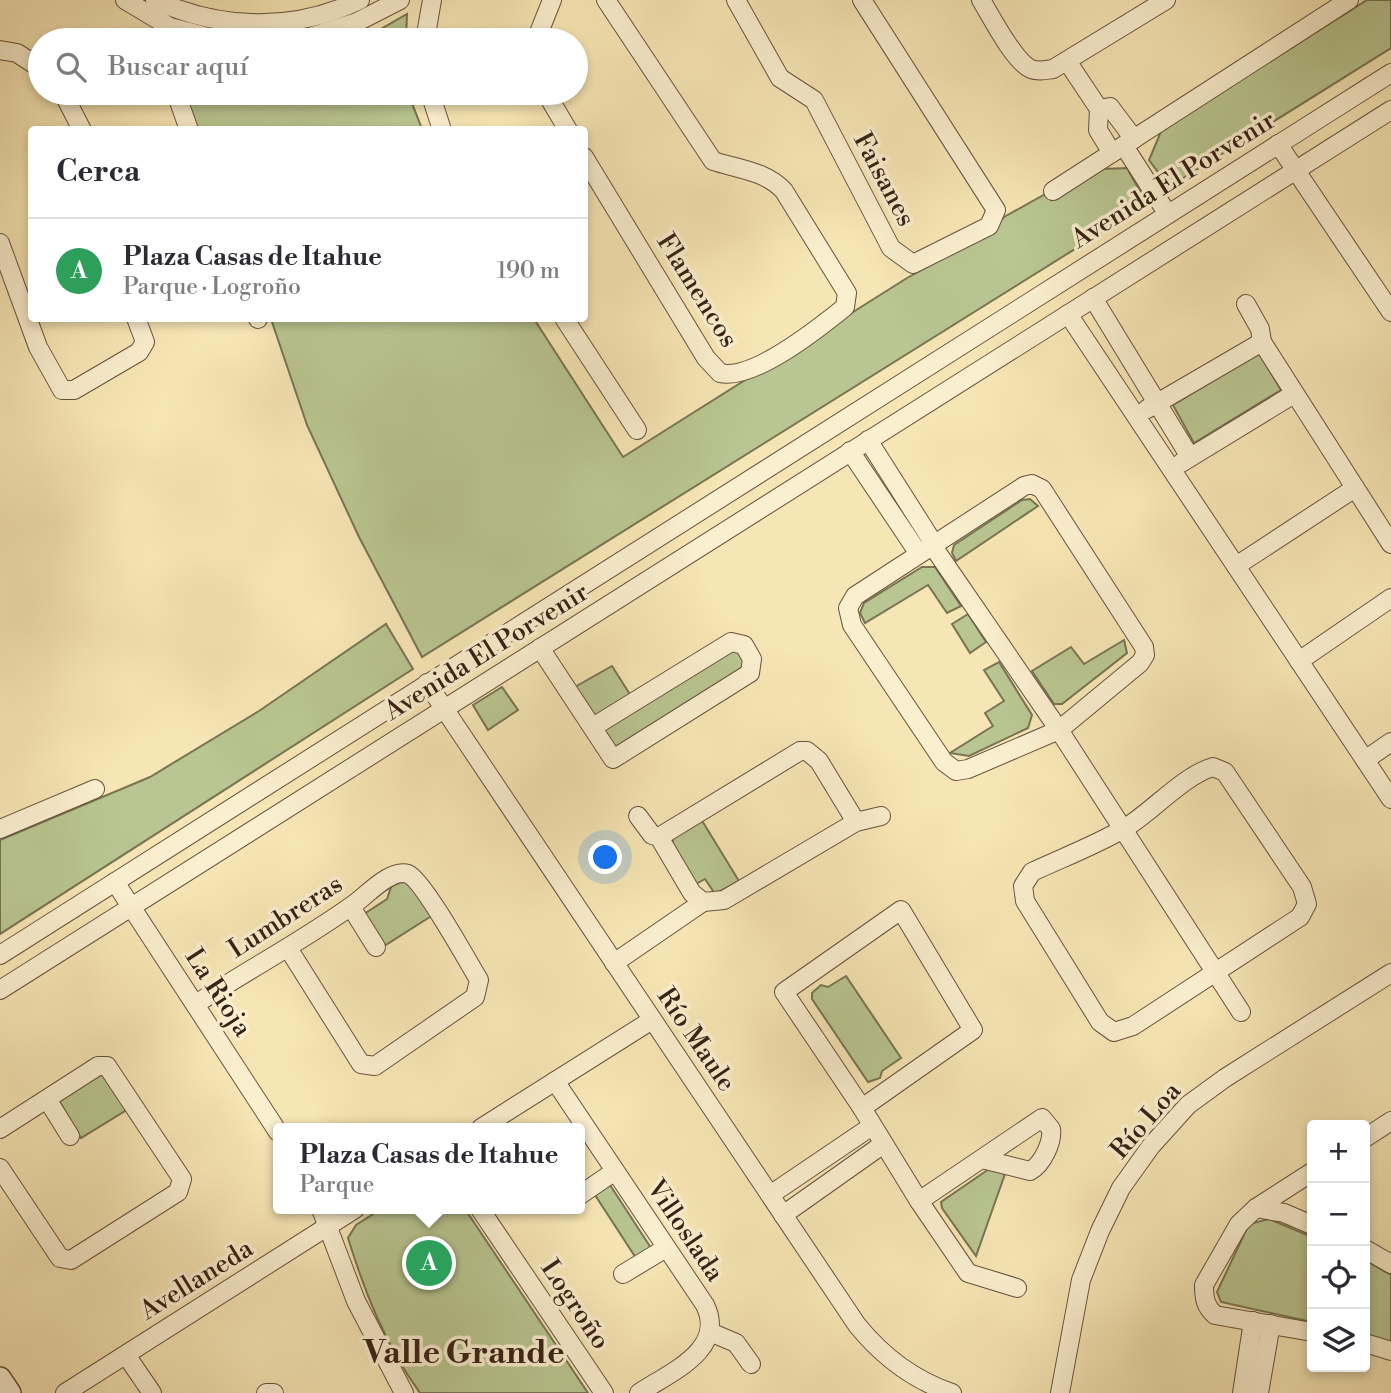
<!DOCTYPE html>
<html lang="es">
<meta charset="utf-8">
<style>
:root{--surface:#fff;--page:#f2f2f3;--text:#2b2b33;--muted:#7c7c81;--line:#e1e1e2;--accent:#db2777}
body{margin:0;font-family:"Libre Bodoni",serif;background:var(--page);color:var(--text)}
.controls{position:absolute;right:21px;bottom:21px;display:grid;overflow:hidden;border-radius:7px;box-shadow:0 4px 10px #0003}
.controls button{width:63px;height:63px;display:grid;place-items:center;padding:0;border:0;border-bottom:2px solid var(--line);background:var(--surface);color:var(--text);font:35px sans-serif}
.you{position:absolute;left:606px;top:858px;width:24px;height:24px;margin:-18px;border:5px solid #fff;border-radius:50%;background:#1a73e8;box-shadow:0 0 0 10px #1a73e833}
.badge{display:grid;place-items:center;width:46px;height:46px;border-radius:50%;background:var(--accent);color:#fff;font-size:23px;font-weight:700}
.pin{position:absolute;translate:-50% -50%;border:4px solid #fff;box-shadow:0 2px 7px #0006}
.popup{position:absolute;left:273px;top:1123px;width:312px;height:91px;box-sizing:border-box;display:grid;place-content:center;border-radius:7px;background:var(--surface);filter:drop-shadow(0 2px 5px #0005);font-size:23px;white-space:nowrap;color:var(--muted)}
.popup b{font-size:26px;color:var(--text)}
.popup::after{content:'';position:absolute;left:50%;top:100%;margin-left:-14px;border:14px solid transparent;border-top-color:var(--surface)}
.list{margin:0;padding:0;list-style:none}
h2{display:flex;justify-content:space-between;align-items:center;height:91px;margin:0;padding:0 28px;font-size:30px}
h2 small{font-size:23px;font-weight:400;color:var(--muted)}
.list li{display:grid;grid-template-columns:46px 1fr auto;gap:21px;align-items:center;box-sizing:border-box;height:105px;padding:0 28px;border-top:2px solid var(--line)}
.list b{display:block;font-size:26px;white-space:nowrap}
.list p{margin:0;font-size:23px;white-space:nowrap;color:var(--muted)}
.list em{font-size:23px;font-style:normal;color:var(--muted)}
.icon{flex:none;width:38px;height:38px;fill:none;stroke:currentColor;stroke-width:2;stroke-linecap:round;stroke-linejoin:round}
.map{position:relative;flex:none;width:1391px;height:1393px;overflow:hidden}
.search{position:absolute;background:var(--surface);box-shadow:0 4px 10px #0003;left:28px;top:28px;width:560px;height:77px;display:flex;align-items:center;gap:18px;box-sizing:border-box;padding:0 24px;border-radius:38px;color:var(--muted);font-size:26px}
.panel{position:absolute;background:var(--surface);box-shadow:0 4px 10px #0003;left:28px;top:126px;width:560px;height:196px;border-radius:7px}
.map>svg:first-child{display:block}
.green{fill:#b9c691;stroke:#787454;stroke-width:2}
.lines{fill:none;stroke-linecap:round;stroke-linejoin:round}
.minor-casing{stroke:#67523e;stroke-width:20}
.tertiary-casing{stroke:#67523e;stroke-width:24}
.minor{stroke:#faefcf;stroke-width:18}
.tertiary{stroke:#faefcf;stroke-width:21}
.labels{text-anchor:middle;stroke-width:7;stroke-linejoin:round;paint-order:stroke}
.street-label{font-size:26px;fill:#372116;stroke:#faefcf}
.district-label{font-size:33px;font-weight:bold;fill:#372116;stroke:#faefcf}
</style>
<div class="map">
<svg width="1391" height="1393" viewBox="0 0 1391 1393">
<rect width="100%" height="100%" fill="#f7e6b5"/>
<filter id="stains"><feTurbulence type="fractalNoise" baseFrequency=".00286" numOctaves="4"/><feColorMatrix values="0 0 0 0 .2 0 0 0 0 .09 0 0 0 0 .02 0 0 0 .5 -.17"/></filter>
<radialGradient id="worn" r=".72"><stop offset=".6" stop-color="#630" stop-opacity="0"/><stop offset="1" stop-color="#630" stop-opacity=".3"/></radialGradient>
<g class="green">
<path d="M1367 0H1391V48L1169 187 1149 160 1162 129Z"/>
<path d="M407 14 406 40H354L372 34Z"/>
<path d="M184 93H408L422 129H195Z"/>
<path d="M1127 168 1147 204 422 657 359 537 307 425 271 319H534L623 457 907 278 990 232 1004 217 1047 193 1051 200 1103 169Z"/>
<path d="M1259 353 1281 390 1194 443 1173 405Z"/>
<path d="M1030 499 1038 506 956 561 952 553 954 545 1022 500Z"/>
<path d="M922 567H935L961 606 947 613 928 585 865 623 860 613 864 603Z"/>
<path d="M968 614 986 642 970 653 952 624Z"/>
<path d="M386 624 413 669 0 934V840L150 777 259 711Z"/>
<path d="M1124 640 1127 653 1062 704H1054L1032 671 1071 647 1084 664Z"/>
<path d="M732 650 741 653 747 665 627 747 608 745 573 688 612 666 638 707Z"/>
<path d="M999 662 1032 715 1028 728 969 756 950 753 993 726 985 713 1004 701 984 670Z"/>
<path d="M502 687 518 710 488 730 473 705Z"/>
<path d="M701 819 739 881 715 894 705 879 696 884 672 846 674 834Z"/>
<path d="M399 881 413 883 433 915 384 946 364 914 387 899 391 887Z"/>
<path d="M846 976 901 1058 882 1071 880 1078 868 1082 812 999V993L821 985 828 987Z"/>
<path d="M98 1073 110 1076 130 1108 81 1138 59 1101Z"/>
<path d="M989 1169 1005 1174 976 1256 942 1208 941 1202Z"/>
<path d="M610 1185 651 1248 636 1258 595 1195Z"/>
<path d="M381 1209H465L588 1393H420C386 1346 365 1293 348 1238L356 1225Z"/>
<path d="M1269 1219 1312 1237V1322L1221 1302 1217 1292 1249 1224Z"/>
<path d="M1365 1260 1391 1275V1343L1365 1334Z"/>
</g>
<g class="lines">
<g class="minor-casing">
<g id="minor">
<path d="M125 0 170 27 220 40"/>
<path d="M155 0C221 30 294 32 360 0"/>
<path d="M736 0 780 78 814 100 891 248 913 264 989 226 996 210 862 0"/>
<path d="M981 0C991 16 1014 62 1031 69 1038 72 1046 70 1053 69L1166 0"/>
<path d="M300 40 357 22 400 0"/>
<path d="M425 40 432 0"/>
<path d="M536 40 552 0"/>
<path d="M0 50 17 53 40 68"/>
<path d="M1067 61 1099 109 1098 130 1112 153"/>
<path d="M63 93 82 130"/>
<path d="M176 93 189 130"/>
<path d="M430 93 442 130"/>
<path d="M546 93 568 130"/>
<path d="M1099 109 1110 107 1134 139"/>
<path d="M1278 144 1391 312"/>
<path d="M1124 146 1167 213"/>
<path d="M584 157 706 358 720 373C753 381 819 328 845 307L847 293 784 191C766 171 738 169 713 161L606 0"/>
<path d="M1053 191 1349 0"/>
<path d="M0 243 38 347 62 390H74L139 352 145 342 136 318"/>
<path d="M1093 298 1190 457"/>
<path d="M1246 304 1260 329 1262 342 1391 544"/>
<path d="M1068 314 1391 799"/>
<path d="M258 318V319"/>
<path d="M564 318 637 430"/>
<path d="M1147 409 1262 342"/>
<path d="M868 440 934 544"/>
<path d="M850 451 919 554"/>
<path d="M1181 463 1294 394"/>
<path d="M1032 484 1042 489 1144 647 1145 655 1140 663 1059 730 968 769 956 771 944 762 852 625 848 608 855 596 1024 486Z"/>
<path d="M932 545 1059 730 1241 1012"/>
<path d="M1236 566 1355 488"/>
<path d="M540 648 613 759 750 673 752 659 744 645 731 642 593 727"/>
<path d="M1299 661 1391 598"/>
<path d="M427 683 857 1325C883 1357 913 1380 952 1393"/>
<path d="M1365 760 1391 742"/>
<path d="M1213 767 1225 772 1302 887 1307 904 1300 917 1133 1026 1114 1032 1100 1022 1025 901 1023 886 1032 872C1062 858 1096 845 1125 828 1153 811 1183 776 1213 767Z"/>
<path d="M638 816 652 835 659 837 692 893 703 902"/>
<path d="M0 829 95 789"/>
<path d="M659 837 800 751H807L819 761 856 822"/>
<path d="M115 882 278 1132"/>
<path d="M703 902 724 900 856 822 881 816"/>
<path d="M351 907 376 947"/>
<path d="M901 910 973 1030 862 1108 784 992Z"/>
<path d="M0 955 1391 73"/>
<path d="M614 963 703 902"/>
<path d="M0 990 1391 110"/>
<path d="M196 1004C247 970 303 941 354 904 367 895 391 868 408 874 423 880 468 962 479 980L475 997 375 1066 361 1064 288 948"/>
<path d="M555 1081 705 1305C727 1350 669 1373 639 1393"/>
<path d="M47 1099 70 1136"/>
<path d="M862 1108 919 1201 1042 1118 1051 1129C1053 1142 1042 1165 1030 1171L982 1159"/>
<path d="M481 1128 652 1020"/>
<path d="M0 1129 98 1066H107L182 1179 178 1192 71 1260 60 1258 0 1168"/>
<path d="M1365 1138 1391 1121"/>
<path d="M1312 1172 1256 1208 1239 1224 1204 1285C1204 1298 1205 1306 1215 1315L1312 1332"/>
<path d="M580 1195 615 1171"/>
<path d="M770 1195 872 1126"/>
<path d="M919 1201 968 1273 1017 1288"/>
<path d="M1256 1208 1284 1213 1312 1225"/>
<path d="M321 1209 356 1301 404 1393"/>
<path d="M480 1209 604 1393"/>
<path d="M783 1215 882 1145"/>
<path d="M1365 1249 1391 1264"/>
<path d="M623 1274 666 1248"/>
<path d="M710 1332 736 1343 751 1364"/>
<path d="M1365 1343 1391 1351"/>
<path d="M126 1355 152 1393"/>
<path d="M65 1393 355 1209"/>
<path d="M266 1393H274"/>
<path d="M1060 1393 1081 1280 1100 1231 1121 1188 1151 1146 1188 1105 1225 1078 1391 973"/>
<path d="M1242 1393 1253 1321"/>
<path d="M1259 1393 1271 1324"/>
</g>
</g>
<g class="tertiary-casing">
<path id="tertiary" d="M0 1378 10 1393"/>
</g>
<use href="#minor" class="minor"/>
<use href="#tertiary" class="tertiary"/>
</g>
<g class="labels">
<g class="street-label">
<text transform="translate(885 179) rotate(62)" y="9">Faisanes</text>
<text transform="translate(1173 179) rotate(-32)" y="9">Avenida El Porvenir</text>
<text transform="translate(698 290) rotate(58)" y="9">Flamencos</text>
<text transform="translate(486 651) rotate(-32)" y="9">Avenida El Porvenir</text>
<text transform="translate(285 916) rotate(-33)" y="9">Lumbreras</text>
<text transform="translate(219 992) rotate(57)" y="9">La Rioja</text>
<text transform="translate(697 1039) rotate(56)" y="9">Río Maule</text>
<text transform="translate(1145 1120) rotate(-49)" y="9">Río Loa</text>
<text transform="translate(686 1230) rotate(56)" y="9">Villoslada</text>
<text transform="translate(196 1279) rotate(-32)" y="9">Avellaneda</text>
<text transform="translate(576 1304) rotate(56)" y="9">Logroño</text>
</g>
<g class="district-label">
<text x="464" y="1363">Valle Grande</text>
</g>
</g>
<rect width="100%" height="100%" filter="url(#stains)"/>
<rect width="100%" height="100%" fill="url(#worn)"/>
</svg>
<div class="controls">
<button>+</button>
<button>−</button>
<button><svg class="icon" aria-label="locate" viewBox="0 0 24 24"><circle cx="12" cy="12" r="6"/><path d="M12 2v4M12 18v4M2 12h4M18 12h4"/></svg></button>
<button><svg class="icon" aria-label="layers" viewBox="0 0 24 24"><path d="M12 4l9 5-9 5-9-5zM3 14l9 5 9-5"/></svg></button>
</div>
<div class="you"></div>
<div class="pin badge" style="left:429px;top:1263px;background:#2e9e5b">A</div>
<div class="popup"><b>Plaza Casas de Itahue</b>Parque</div>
<div class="search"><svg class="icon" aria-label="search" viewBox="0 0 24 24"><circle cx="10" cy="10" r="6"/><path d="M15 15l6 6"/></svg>Buscar aquí</div>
<section class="panel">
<h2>Cerca<small></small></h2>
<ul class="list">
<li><span class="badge" style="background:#2e9e5b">A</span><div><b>Plaza Casas de Itahue</b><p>Parque · Logroño</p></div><em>190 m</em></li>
</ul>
</section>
</div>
